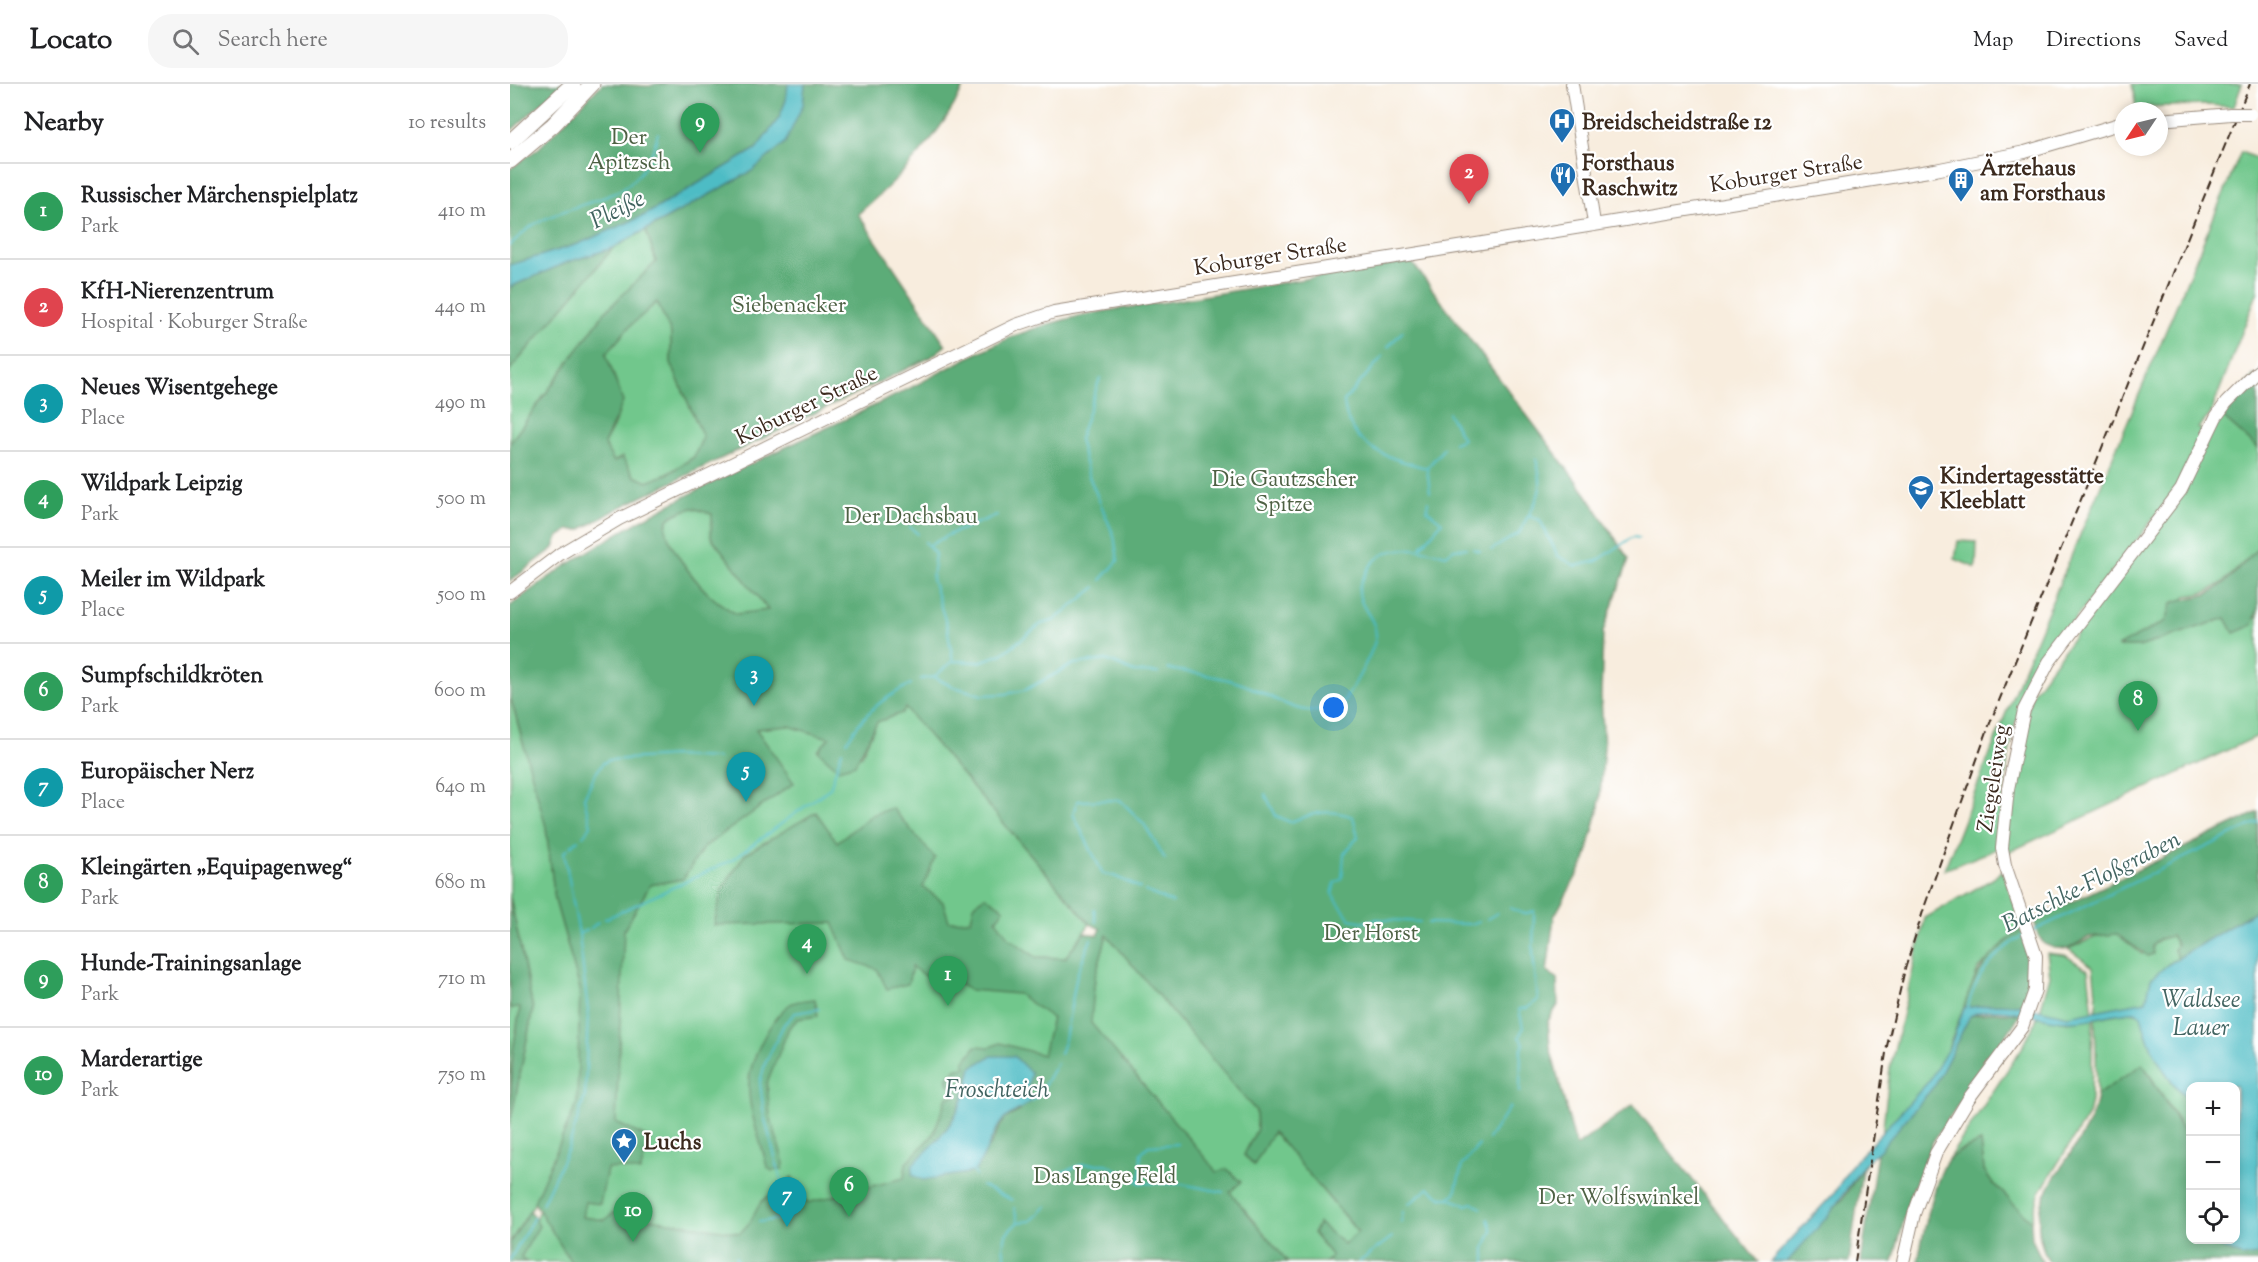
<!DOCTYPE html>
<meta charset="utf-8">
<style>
:root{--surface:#fff;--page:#f6f6f6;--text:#202124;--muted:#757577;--line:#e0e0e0;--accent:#1f6fb2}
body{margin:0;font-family:"Sorts Mill Goudy",serif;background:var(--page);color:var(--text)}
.controls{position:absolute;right:18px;bottom:18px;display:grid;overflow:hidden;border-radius:12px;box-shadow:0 3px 9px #0003}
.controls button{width:54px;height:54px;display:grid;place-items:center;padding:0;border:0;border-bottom:2px solid var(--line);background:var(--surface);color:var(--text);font:30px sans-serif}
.compass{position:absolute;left:1604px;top:18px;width:54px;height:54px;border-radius:50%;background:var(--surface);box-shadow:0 3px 9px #0003;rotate:235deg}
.you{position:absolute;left:824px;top:624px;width:21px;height:21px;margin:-15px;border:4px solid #fff;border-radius:50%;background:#1a73e8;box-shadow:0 0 0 9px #1a73e833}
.badge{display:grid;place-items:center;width:39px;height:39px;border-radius:50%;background:var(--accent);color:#fff;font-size:20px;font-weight:700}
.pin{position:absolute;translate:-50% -50px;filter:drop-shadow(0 2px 3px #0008)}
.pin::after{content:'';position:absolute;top:32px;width:21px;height:18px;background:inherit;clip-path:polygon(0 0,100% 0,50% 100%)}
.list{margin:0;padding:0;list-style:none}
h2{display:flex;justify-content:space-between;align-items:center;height:78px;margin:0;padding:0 24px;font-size:26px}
h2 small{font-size:20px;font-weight:400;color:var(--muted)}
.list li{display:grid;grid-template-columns:39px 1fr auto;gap:18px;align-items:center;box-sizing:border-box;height:96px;padding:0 24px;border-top:2px solid var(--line)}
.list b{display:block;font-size:22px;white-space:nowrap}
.list p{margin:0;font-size:20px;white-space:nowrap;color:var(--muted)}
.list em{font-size:20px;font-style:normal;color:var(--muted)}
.icon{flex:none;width:33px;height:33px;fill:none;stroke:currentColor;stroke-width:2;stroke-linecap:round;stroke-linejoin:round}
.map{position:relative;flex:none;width:1748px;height:1178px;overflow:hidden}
header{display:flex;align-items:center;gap:36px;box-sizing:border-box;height:84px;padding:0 30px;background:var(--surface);border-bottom:2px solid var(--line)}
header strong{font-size:28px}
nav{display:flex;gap:33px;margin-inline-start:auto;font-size:21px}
.search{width:420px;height:54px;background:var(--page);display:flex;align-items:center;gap:15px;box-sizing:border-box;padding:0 21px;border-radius:24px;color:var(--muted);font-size:22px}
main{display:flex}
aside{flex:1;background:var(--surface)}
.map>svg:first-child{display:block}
.green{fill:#71c78c;stroke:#567855;stroke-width:1.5;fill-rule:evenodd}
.forest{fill:#5cac78;stroke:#4c6b4b;stroke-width:1.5;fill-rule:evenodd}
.water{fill:#4dbcc5;stroke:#447372;stroke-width:1.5}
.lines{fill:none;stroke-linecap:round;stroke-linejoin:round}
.stream{stroke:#4dbcc5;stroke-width:2}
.major-casing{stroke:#9a8c7e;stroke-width:14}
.highway-casing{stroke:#9a8c7e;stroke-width:17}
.major{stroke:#fff;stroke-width:12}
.highway{stroke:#fff;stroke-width:15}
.rail{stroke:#3b2a1e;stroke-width:2;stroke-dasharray:9 4.5;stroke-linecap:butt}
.major-bridge-casing{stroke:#9a8c7e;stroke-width:14;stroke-linecap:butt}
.major-bridge{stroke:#fff;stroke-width:12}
.labels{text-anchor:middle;stroke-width:4.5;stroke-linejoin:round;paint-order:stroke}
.poi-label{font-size:22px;font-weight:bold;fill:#3b2a1e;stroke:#fff;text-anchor:start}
.park-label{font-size:22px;fill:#4e6144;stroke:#fff}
.street-label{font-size:22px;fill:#3b2a1e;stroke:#fff}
.water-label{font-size:24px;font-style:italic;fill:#426461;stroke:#fff}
</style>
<header>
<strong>Locato</strong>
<div class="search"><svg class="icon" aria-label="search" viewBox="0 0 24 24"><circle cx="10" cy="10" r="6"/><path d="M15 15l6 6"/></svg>Search here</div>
<nav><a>Map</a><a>Directions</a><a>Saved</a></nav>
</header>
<main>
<aside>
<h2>Nearby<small>10 results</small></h2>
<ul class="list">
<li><span class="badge" style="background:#2e9e5b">1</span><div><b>Russischer Märchenspielplatz</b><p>Park</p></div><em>410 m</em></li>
<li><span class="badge" style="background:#e0444e">2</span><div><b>KfH-Nierenzentrum</b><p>Hospital · Koburger Straße</p></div><em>440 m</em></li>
<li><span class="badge" style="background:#0f9aa8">3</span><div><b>Neues Wisentgehege</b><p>Place</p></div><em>490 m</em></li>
<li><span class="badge" style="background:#2e9e5b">4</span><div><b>Wildpark Leipzig</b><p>Park</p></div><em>500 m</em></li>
<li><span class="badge" style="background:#0f9aa8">5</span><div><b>Meiler im Wildpark</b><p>Place</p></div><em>500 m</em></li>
<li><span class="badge" style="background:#2e9e5b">6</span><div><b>Sumpfschildkröten</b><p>Park</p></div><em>600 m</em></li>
<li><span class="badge" style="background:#0f9aa8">7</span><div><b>Europäischer Nerz</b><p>Place</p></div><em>640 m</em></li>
<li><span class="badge" style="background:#2e9e5b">8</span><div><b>Kleingärten „Equipagenweg“</b><p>Park</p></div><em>680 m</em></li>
<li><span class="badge" style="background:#2e9e5b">9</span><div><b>Hunde-Trainingsanlage</b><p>Park</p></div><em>710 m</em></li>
<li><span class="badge" style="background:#2e9e5b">10</span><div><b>Marderartige</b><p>Park</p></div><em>750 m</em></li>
</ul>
</aside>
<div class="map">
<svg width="1748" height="1178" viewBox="0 0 1748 1178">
<rect width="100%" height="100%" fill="#fff"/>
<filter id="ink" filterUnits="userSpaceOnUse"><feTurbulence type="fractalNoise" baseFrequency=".0167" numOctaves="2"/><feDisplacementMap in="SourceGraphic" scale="12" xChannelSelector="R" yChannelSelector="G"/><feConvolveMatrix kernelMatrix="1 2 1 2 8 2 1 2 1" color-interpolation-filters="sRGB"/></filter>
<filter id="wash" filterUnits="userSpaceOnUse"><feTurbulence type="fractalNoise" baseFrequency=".008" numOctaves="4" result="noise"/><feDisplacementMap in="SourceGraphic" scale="24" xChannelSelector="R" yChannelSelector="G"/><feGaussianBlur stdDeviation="1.35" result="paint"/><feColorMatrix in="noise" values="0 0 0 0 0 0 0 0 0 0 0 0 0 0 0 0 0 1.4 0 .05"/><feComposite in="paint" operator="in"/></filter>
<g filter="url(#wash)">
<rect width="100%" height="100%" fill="#f8edde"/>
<g class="green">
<path d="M1622 0H1732L1724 23 1698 21 1626 23Z"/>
<path d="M1731 68 1748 75V207L1700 331 1688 344 1693 347 1675 390 1651 425 1531 579 1505 640 1498 674 1487 765 1434 786 1509 596Z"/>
<path d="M136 146 147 178 95 228 0 359V286L103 164Z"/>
<path d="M147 218 161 249V279L193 353 184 373 159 389 138 398 124 392 112 373 104 378 94 360C119 317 112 315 96 270L119 243Z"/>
<path d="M1709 330 1748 364V464C1725 486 1709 511 1676 512L1656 537 1609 563H1629L1716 534 1724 549 1747 533 1748 524V652L1497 769 1492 756 1521 611 1671 406Z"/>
<path d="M183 424 202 430 201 453 259 526 226 530C218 525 210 520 203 514 190 504 147 452 158 436 163 429 175 426 183 424Z"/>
<path d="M1448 457 1467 458 1466 484 1445 475Z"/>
<path d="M236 601 351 672 367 638 391 629 395 623 580 840 555 874 526 873 500 856 485 836 494 825 475 812 464 821 580 939 585 893 597 850 746 1027 747 1045 734 1071 744 1081 763 1047 848 1149 834 1160 809 1140 803 1149 823 1173 815 1178H0L25 1137 50 1060 23 1122 0 1159V1040L23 925 0 813V611L35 738ZM36 745 72 908 68 999 70 905 45 816Z"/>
<path d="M1492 786 1513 845 1495 858 1468 886 1433 978 1419 997 1372 1051 1380 984 1415 834 1484 794Z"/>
<path d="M1593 850H1607L1632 870 1650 855 1661 852 1667 861 1664 866 1668 874 1657 881 1636 917 1585 929 1587 920 1583 883 1558 865Z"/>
<path d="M1537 869 1555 871 1578 886 1583 929 1558 932 1530 927 1540 892Z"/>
<path d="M10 923 3 968 0 1023V924Z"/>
<path d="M1619 928 1631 930C1638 964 1656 994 1680 1018V1071L1675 1048 1633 980 1587 1011 1585 934Z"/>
<path d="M1528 932 1558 938 1583 934 1581 1017 1578 1031 1530 1108 1521 1137 1480 1096 1474 1086 1471 1058 1449 1067 1437 1077 1514 961Z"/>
</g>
<g class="forest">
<path d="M0 0H53L2 46H0Z"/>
<path d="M92 0 139 2 147 0H278L276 16 269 34 246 65 135 131 68 160 0 181V85L29 64Z"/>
<path d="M295 0H455C431 52 391 93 348 130L436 261 421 273 111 423 70 446H59L48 453 44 464 0 497V359L95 228 146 178 136 146 242 87 293 21ZM147 218 161 249V279L193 353 184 373 159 389 138 398 124 392 112 373 104 378 94 360 113 318 96 270 119 243Z"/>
<path d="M103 164 0 286V203L58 178Z"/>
<path d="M901 177 1076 410 1119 475 1093 548 1091 613 1094 663 1089 723 1075 777 1044 833 1037 888 1047 894 1048 921 1038 937 1040 963 1066 1062 1123 1021 1248 1178H815L822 1172 803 1149 809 1139 834 1160 848 1148 763 1048 744 1081 734 1071 747 1045 746 1027 597 851 585 893 581 939 707 1088 717 1085 731 1098 720 1108 778 1178H61L24 1118 67 1019 70 905 45 816 36 743 0 611V522C112 434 246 378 374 317 425 293 476 260 529 243 574 228 622 223 669 216 746 203 824 190 901 177ZM183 424 202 430 201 453 258 526 226 530C218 525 210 520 203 514 190 504 147 452 158 436 163 429 175 426 183 424ZM395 624 580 840 591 845 588 851 574 849 555 874 526 873 500 855 486 836 494 825 475 812 464 821 461 836 439 837 433 818 413 803 425 774 382 724 362 731 327 758 306 728 235 770 212 805 204 841 323 839 339 876 367 885 377 905 398 900 402 883 423 898 447 899 460 906 508 910 542 934 533 971 490 959 480 963 466 962 454 978 456 983 447 984 438 993V999L446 1008 445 1012 437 1013 423 1051 396 1079 394 1094 297 1119 282 1093 251 1118 240 1138 230 1149 103 1129 95 1136 72 1133 75 1118 90 1120 97 1085 110 1084 130 1088 140 1055 106 1039 114 846 140 801 173 795 193 764 284 699 246 645 279 642 319 654 308 667 328 685 345 680 367 638 392 629ZM462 983 510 1027 494 1035 480 1062 404 1080C439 1047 451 1030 462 983Z"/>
<path d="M1744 291 1748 297V364L1709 330Z"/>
<path d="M1748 464V524L1743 541 1724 549 1716 534 1629 563H1607L1656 537 1662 519C1674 513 1682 515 1694 511 1714 505 1733 479 1748 464Z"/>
<path d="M1748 728V825L1668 874 1664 866 1667 860 1661 852 1649 855 1642 862 1643 870 1638 872 1606 850 1579 853 1558 865 1544 864 1534 860 1528 851 1524 836Z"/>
<path d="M0 813 23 925 0 1040 3 968 10 924H0Z"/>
<path d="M1513 845 1519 883 1516 918C1510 922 1468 921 1454 924 1463 888 1483 866 1513 845Z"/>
<path d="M305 915 308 932 288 935 279 944 257 999 260 1031 274 1079 273 1085 262 1087 257 1083C251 1056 237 1026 239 998 240 976 261 933 279 921 285 916 297 916 305 915Z"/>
<path d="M1482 928 1511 930 1423 1057 1400 1112 1383 1178H1351L1367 1069 1425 1001 1460 932Z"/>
<path d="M1633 980 1676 1052 1680 1071V1156H1699L1701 1159 1733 1173 1748 1171V1178H1539C1501 1108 1578 1075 1587 1011Z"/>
<path d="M1471 1058 1474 1086 1480 1096 1521 1137 1522 1155 1533 1178H1408C1411 1158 1426 1089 1438 1076 1447 1067 1460 1063 1471 1058Z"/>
<path d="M1356 1079 1352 1086 1339 1178H1277L1333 1114Z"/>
<path d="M20 1126 29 1142 11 1173 16 1178H0V1159Z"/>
</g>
<g class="water">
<path d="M278 0H295L293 21 275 59 242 87 103 164 58 178 0 203V181L68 160 135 131 246 65 269 34 276 16Z"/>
<path d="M1748 825V1171L1733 1173 1701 1159 1699 1156H1726V1002H1680V1018C1656 994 1638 965 1631 931L1625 928C1602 928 1579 939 1556 937 1527 936 1488 917 1460 932L1425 1001 1370 1066 1355 1079 1319 1131 1277 1178H1260L1325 1108 1339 1084 1419 997 1441 960 1454 924 1485 920 1512 921 1558 932 1636 917 1641 895 1657 881Z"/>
<path d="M481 972H504L521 989 517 1007 522 1017C514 1024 500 1029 493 1036 482 1048 476 1073 464 1088L413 1096 402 1091 403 1080C437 1049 453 1029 462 983Z"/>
</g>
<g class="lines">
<g class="stream">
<path d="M0 161C8 154 16 145 25 140 78 110 131 123 148 49"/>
<path d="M878 263 893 247"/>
<path d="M873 272 834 317C837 363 879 375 917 384L920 408"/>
<path d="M590 294 569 355 578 390 604 452 608 477 591 496"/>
<path d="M938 329 953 355 944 359"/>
<path d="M917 384 934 364"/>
<path d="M1019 431C1032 407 1033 401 1026 375"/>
<path d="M400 443 408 450"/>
<path d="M415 458 425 470 422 495 437 542 443 577"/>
<path d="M419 462 438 451 487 431"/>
<path d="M911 463 932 438 917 426 918 417"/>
<path d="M963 465 970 467"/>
<path d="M981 466 1009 449 1018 432 1030 436 1048 472 1066 482 1087 477 1123 453 1129 454"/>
<path d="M658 585C682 589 706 591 729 599 759 608 785 634 819 625 822 624 828 622 831 620 840 611 866 563 866 551 866 534 848 523 849 505 849 500 854 493 856 489 871 458 909 463 936 471L944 465 956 464"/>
<path d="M424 593 443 577 469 578 492 570 531 540 543 537 586 503"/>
<path d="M411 595 424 593 441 602 472 611 495 610 515 606 564 580 597 576 624 588 648 589"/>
<path d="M337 657C355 628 370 616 401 600"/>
<path d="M755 710 766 732 780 738C803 729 819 724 843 733L848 753 834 770 832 795 825 799 822 810 840 835 855 838 867 835 910 838"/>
<path d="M73 752 81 742 74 714 84 692 93 679 99 676 164 672 208 674"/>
<path d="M61 762 68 756"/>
<path d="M630 804 604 792 593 790 563 730 567 717 610 716 634 740 655 775"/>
<path d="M635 807 663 819"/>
<path d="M1000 824 1014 830 1024 827 1023 871 1028 916 1017 924 1009 925 1013 944 1009 953 1014 960 1011 967 1010 1008"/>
<path d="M584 825 586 838"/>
<path d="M95 835 222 776 320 704 332 667"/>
<path d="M977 835 987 829"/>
<path d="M918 839 960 840 969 837"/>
<path d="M81 844 88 838"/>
<path d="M1521 848 1748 738"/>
<path d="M69 850 77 846"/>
<path d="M1457 926C1465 891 1484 870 1513 851"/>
<path d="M550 970 555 955 567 890 581 855"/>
<path d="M522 1017 528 1012 547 979"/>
<path d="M978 1055 1000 1023"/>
<path d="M464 1088 466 1092"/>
<path d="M545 1091 574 1080H597L630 1099 671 1100 713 1108"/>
<path d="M630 1099 631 1069 638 1062 668 1060"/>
<path d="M472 1102 502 1116"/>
<path d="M939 1114 945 1109 952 1081 969 1061"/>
<path d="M32 1120 58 1065 75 1012 78 927 69 850 54 768 58 765"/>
<path d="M899 1120 919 1104 932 1114H939L956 1121 963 1119 971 1124"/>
<path d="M504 1124 508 1138"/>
<path d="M249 1138 281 1133 254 1032 250 998 255 980 274 940 285 929 309 925"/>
<path d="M891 1139 893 1128"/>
<path d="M226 1173 227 1178"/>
<path d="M0 1176 24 1133"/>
<path d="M496 1178 493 1163 496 1150 508 1138 521 1137 537 1122"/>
<path d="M849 1178 882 1153"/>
<path d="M975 1178V1163L982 1147 978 1135"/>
</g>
</g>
</g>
<g filter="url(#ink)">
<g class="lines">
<g class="major-casing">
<g id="major">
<path d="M1062 0 1084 139"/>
<path d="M1649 36 1721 30"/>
<path d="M0 508 50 470 109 435 506 241 544 228 1425 86 1515 68 1613 39"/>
<path d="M1393 1178 1404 1130 1426 1069 1459 1014 1512 943 1525 906 1526 872 1495 781 1492 764 1498 705 1514 626 1539 578 1671 406 1706 333 1716 319 1748 287"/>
</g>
</g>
<g class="highway-casing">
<g id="highway">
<path d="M0 58 63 0"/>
<path d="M0 77 43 41 82 0"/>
</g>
</g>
<use href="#major" class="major"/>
<use href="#highway" class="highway"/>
<path class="rail" d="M1345 1178 1377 962 1395 885 1415 821 1480 639 1740 0"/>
<g class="major-bridge-casing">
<path id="major-bridge" d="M1721 30H1740"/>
</g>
<use href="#major-bridge" class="major-bridge"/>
</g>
</g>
<defs>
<g id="hospital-pin" transform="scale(1.35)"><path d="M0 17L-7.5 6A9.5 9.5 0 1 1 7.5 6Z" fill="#1f6fb2" stroke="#fff"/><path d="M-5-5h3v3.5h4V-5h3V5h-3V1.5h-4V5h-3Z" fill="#fff"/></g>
<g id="restaurant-pin" transform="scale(1.35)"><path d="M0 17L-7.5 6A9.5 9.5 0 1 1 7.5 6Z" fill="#1f6fb2" stroke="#fff"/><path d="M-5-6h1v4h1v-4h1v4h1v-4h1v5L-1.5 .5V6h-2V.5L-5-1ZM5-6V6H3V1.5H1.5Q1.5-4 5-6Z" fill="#fff"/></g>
<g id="building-pin" transform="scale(1.35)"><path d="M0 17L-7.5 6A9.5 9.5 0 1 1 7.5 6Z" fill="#1f6fb2" stroke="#fff"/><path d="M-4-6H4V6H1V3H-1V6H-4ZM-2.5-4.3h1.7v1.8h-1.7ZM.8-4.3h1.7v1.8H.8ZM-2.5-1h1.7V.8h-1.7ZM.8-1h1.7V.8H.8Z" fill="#fff"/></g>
<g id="school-pin" transform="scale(1.35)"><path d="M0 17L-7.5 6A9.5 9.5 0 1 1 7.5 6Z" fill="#1f6fb2" stroke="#fff"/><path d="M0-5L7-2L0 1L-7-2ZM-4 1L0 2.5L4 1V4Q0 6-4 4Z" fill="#fff"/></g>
<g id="sight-pin" transform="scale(1.35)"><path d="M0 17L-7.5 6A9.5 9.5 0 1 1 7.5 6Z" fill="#1f6fb2" stroke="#fff"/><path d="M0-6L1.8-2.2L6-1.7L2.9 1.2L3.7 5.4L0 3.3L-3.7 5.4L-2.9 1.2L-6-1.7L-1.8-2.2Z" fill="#fff"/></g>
</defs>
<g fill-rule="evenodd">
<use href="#hospital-pin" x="1052" y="37"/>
<use href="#restaurant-pin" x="1053" y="91"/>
<use href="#building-pin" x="1451" y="96"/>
<use href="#school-pin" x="1411" y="404"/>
<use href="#sight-pin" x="114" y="1057"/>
</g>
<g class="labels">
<g class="poi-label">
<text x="1072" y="45">Breidscheidstraße 12</text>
<text x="1072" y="86">Forsthaus<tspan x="1072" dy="25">Raschwitz</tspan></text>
<text x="1470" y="91">Ärztehaus<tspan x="1470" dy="25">am Forsthaus</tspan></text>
<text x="1430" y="399">Kindertagesstätte<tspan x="1430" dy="25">Kleeblatt</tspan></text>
<text x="134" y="1065">Luchs</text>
</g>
<g class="park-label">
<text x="119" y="60">Der<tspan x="119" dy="25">Apitzsch</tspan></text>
<text x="279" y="228">Siebenacker</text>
<text x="774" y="402">Die Gautzscher<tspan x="774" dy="25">Spitze</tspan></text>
<text x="401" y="439">Der Dachsbau</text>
<text x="861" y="856">Der Horst</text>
<text x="595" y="1099">Das Lange Feld</text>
<text x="1109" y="1120">Der Wolfswinkel</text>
</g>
<g class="street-label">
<text transform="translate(1276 88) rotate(-9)" y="8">Koburger Straße</text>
<text transform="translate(760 171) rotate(-9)" y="8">Koburger Straße</text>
<text transform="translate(296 320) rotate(-26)" y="8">Koburger Straße</text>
<text transform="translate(1482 694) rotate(-81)" y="8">Ziegeleiweg</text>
</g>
<g class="water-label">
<text transform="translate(107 125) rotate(-27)" y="8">Pleiße</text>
<text transform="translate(1581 797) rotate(-27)" y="8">Batschke‐Floßgraben</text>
<text x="1691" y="923">Waldsee<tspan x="1691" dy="28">Lauer</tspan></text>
<text x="487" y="1013">Froschteich</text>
</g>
</g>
</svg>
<div class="controls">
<button>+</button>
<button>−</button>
<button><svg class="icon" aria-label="locate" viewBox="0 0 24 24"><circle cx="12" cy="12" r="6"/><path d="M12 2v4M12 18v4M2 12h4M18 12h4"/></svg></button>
</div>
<svg class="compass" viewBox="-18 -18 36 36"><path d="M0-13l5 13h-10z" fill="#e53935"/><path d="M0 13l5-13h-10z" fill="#757577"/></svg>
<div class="you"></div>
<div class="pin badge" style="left:438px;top:922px;background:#2e9e5b">1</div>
<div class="pin badge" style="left:959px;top:120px;background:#e0444e">2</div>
<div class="pin badge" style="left:244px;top:622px;background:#0f9aa8">3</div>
<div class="pin badge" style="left:297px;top:890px;background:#2e9e5b">4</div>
<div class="pin badge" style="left:236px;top:718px;background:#0f9aa8">5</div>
<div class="pin badge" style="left:339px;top:1133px;background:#2e9e5b">6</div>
<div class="pin badge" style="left:277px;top:1143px;background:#0f9aa8">7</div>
<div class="pin badge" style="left:1628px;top:647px;background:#2e9e5b">8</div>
<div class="pin badge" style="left:190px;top:69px;background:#2e9e5b">9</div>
<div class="pin badge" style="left:123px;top:1158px;background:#2e9e5b">10</div>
</div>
</main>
